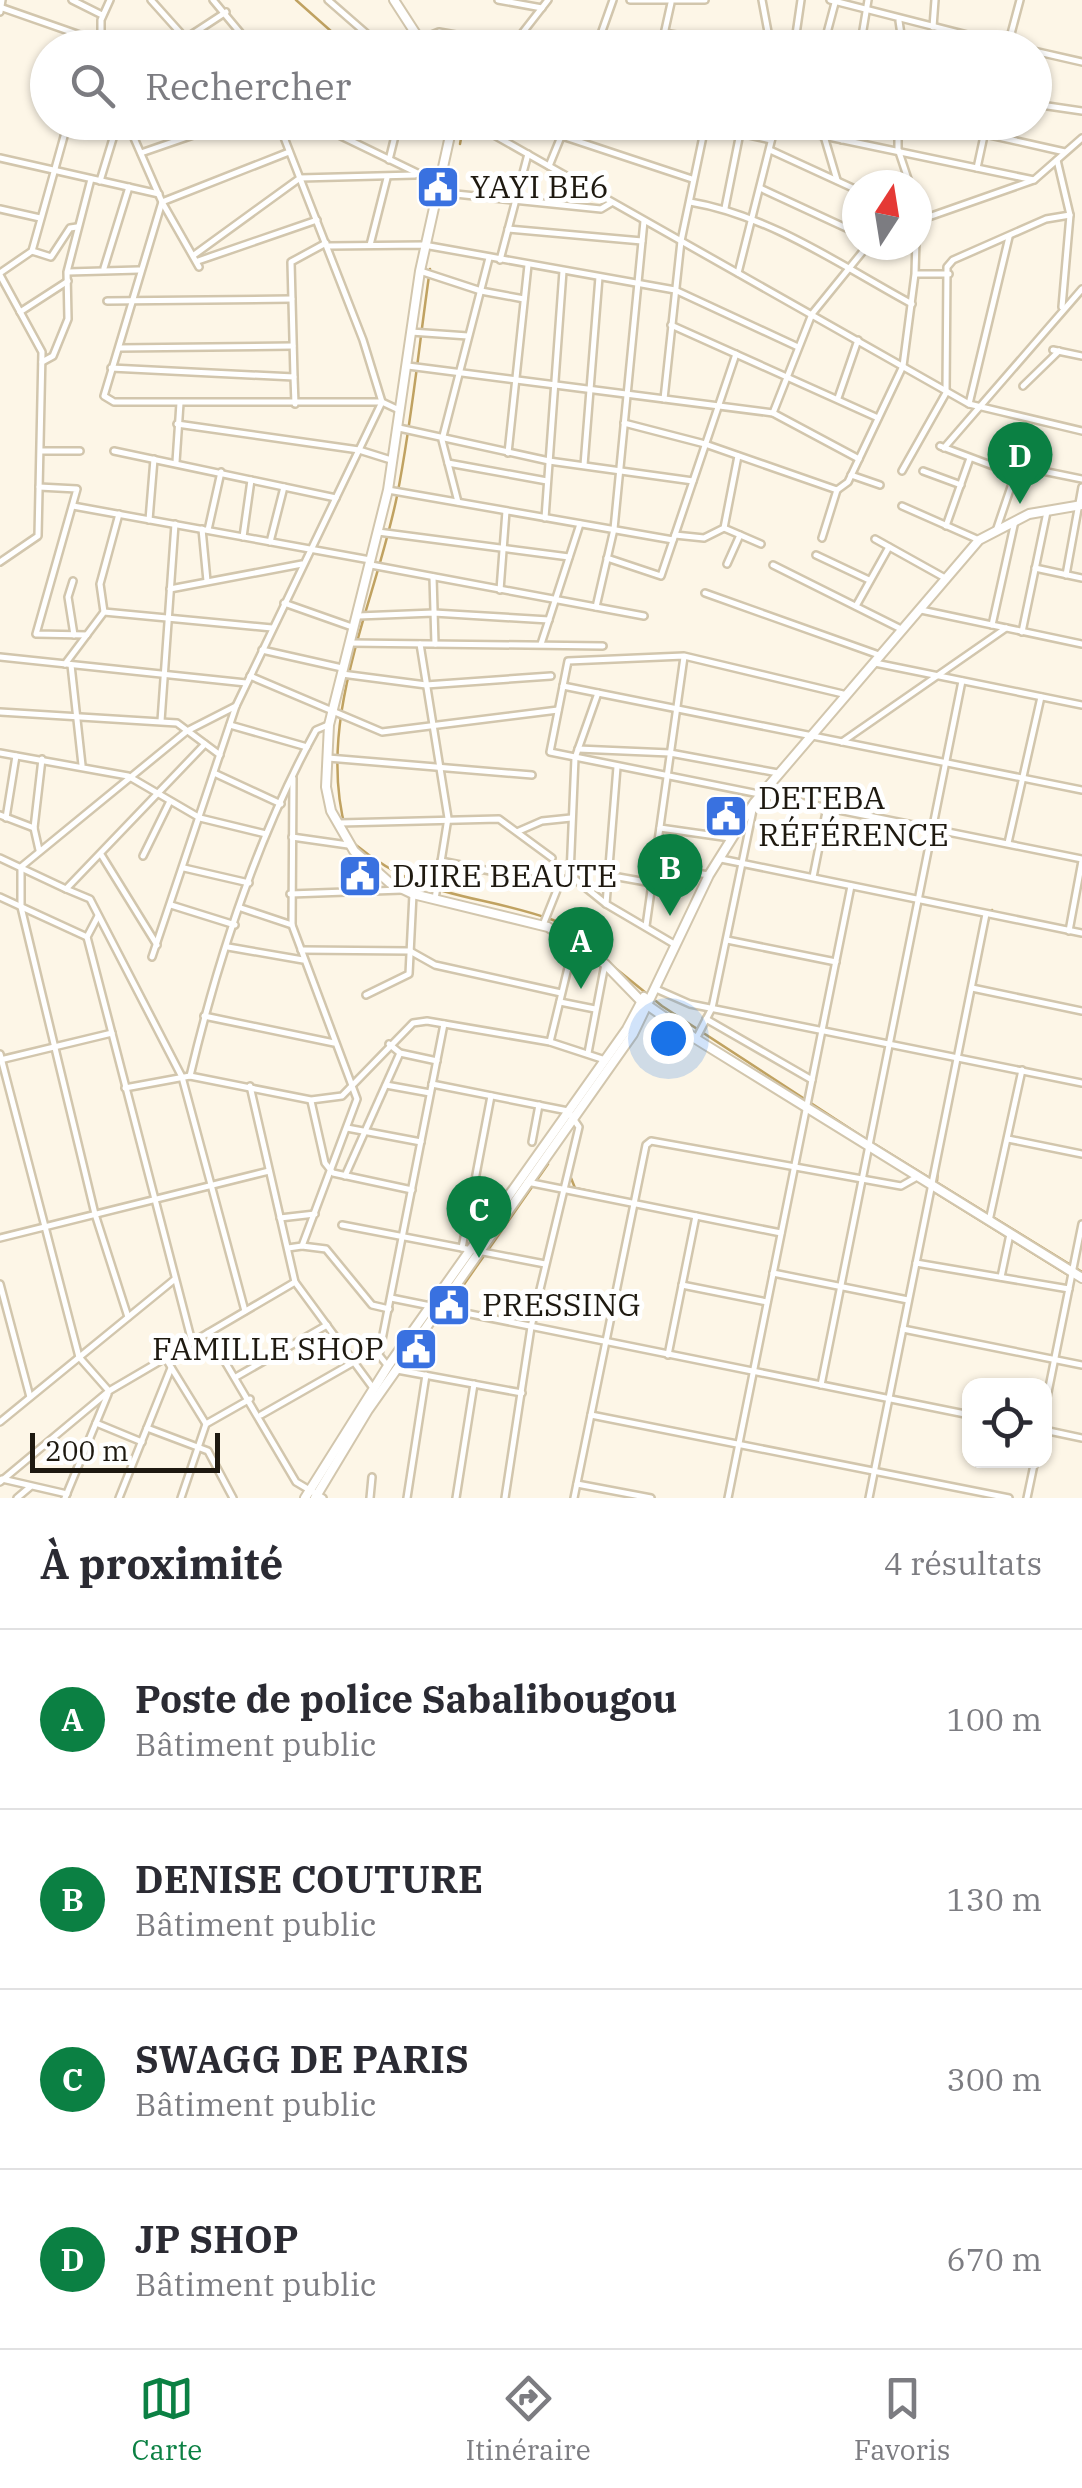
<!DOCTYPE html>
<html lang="fr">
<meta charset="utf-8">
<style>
:root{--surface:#fff;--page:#f7f7f7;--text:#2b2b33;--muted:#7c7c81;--line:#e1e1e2;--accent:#0b8043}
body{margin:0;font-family:"IBM Plex Serif",serif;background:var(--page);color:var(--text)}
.controls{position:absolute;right:30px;bottom:30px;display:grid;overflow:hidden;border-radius:20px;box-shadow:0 2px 8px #0004}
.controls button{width:90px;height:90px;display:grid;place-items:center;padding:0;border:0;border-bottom:2px solid var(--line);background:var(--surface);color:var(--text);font:50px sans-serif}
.compass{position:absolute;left:842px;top:170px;width:90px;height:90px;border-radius:50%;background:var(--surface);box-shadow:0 2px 8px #0004;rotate:12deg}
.scale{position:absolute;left:30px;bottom:25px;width:190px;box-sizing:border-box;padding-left:10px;border:5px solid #1e1910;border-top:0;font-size:28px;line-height:35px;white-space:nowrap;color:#1e1910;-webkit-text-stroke:8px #fff;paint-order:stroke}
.you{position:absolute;left:668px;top:1038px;width:35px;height:35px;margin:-25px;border:8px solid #fff;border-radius:50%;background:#1a73e8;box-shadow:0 0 0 15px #1a73e833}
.badge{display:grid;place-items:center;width:65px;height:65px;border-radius:50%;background:var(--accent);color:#fff;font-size:32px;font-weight:700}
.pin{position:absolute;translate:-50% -82px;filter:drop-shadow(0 2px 5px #0008)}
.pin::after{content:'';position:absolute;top:52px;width:35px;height:30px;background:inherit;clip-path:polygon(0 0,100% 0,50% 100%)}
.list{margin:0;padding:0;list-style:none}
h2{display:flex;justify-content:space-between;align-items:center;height:130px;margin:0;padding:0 40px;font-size:42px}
h2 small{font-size:32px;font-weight:400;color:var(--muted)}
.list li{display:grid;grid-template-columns:65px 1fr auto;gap:30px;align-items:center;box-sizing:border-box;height:180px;padding:0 40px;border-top:2px solid var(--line)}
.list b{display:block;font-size:38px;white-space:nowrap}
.list p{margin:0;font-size:32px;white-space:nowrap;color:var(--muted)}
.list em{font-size:32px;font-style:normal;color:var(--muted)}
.icon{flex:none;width:55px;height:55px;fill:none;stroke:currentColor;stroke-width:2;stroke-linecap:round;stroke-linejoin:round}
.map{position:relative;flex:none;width:1082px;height:1498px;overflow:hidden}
.search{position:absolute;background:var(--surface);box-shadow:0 2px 8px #0004;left:30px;right:30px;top:30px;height:110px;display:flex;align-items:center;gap:25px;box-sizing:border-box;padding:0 35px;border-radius:55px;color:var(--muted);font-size:38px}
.sheet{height:850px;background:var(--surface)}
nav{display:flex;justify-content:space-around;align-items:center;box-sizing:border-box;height:140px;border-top:2px solid var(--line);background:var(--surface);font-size:28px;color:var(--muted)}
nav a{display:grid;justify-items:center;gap:5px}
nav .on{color:var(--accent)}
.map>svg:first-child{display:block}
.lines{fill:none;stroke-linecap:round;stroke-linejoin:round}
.stream{stroke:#c0a261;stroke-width:2.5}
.street-casing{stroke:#d2c6ad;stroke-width:10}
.secondary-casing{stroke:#d2c6ad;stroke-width:12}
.street{stroke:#fff;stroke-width:5}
.secondary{stroke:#fff;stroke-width:8}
.labels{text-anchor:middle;stroke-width:10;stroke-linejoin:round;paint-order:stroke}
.poi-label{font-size:32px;fill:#1e1910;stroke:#fff;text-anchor:start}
</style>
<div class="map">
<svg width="1082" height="1498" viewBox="0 0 1082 1498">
<rect width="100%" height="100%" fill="#fdf6e7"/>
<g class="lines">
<g class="stream">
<path d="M296 0 350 48"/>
<path d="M460 144 464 122"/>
<path d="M346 831C315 719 375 605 397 496 412 421 419 344 430 269"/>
<path d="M352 842C426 903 471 891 553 920 571 927 588 946 603 958"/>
<path d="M986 926 992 910"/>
<path d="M609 963 662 1006 866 1139"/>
<path d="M873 1143 1082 1272"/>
<path d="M940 1156 972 998"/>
<path d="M571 1178 575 1188 618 1197"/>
<path d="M937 1181 938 1164"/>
<path d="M936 1189 934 1192 1068 1275"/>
<path d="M451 1303 548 1164"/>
</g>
<g class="street-casing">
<g id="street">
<path d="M72 0 102 15"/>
<path d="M151 0 194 48"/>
<path d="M213 0 253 48"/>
<path d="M328 0 383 48"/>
<path d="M498 0 542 8"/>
<path d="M630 0H705"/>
<path d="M762 0 771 48"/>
<path d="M830 0 1018 48"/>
<path d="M0 7 100 42"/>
<path d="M0 12 2 0"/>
<path d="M899 21 903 48"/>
<path d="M933 27 935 0"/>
<path d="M664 33 756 48"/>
<path d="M1008 45 1020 0"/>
<path d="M101 48V20L110 0"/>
<path d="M171 48 226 12"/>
<path d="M400 48 439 32 513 45 548 0"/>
<path d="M596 48 613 0"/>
<path d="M661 48 671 3"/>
<path d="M794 48 801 0"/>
<path d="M823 48 835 3"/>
<path d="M860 48 868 0"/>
<path d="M1034 51 1082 62"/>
<path d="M1034 104 1082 111"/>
<path d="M127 122 162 202 199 267"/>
<path d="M189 122 196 135"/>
<path d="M312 122 436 182"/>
<path d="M471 122 969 404 1082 431"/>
<path d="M691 122 771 140"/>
<path d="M898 122V149L910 185"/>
<path d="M932 122 1065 152"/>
<path d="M776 126 1034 180"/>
<path d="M562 136 692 179"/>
<path d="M824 136 837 180"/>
<path d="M842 140 846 122"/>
<path d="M770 150 857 190"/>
<path d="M289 152 162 202 104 396 114 402H382L399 410"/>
<path d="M141 153 231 122"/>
<path d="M0 158 159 194"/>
<path d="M389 160 395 136 390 122"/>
<path d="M549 166 567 122"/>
<path d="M977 168 987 122"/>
<path d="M100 181 118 122"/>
<path d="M760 188 857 233"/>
<path d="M436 192 601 209 611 203"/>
<path d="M690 202C769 215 842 266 912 304"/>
<path d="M725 208 740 133"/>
<path d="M0 209 40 218"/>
<path d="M920 220 1034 180 1082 138"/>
<path d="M508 229 642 241"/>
<path d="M370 245 387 178"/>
<path d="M328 246 424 245 675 290 798 347"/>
<path d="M32 251 51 257 70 228 77 227"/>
<path d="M194 255 300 178 415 175"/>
<path d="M500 260 528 154"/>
<path d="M198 261 317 220"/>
<path d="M104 268 129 187"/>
<path d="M420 271 481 291 524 299"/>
<path d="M68 272 139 270"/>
<path d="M0 273 32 251 68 122"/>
<path d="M738 273 776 122"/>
<path d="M917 274H949"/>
<path d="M0 275 42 352 38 536 0 562"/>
<path d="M107 301 292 299"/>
<path d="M1062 307 1070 215"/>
<path d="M20 312 68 281"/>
<path d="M671 325 878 418"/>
<path d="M411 332 468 336"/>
<path d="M119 348 293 346"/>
<path d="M1053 350 1082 356"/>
<path d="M42 362 53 356 68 319 67 272 91 179"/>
<path d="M408 366 773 413 859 459"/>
<path d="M111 368 294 377 291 262 326 243"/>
<path d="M294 377 295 404"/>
<path d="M1023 386 1059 351"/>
<path d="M838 398 858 340"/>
<path d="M664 399 681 241 706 122"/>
<path d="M969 404 1009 237"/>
<path d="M773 413 812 314 868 245"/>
<path d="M624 423 705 444 837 490 848 482 903 366 915 274 917 205"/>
<path d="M177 424 359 450 391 460"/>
<path d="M399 428 549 461 693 481"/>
<path d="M940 446 1012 473"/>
<path d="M944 448 1082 289"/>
<path d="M41 451H80"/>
<path d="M114 451 336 498"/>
<path d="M508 453 528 265"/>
<path d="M176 462 180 403"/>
<path d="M448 463 547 481"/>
<path d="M584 465 599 277"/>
<path d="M902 471 946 393 947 267 953 260 1046 219 1070 215 1057 160"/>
<path d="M923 471 961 485"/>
<path d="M851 475 880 485"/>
<path d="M39 487 77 489 36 634 87 635"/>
<path d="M388 490 673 540"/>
<path d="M458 502 442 440 489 258"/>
<path d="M73 506 370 560"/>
<path d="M902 506 979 540"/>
<path d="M545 518 563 271"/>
<path d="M149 520 154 459"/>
<path d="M946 526 970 458"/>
<path d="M724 528 761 544"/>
<path d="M997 528 1018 466 1082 479"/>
<path d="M202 529 207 581"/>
<path d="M208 530 221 472"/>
<path d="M378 532 569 557"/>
<path d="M675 535 704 538 724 528 738 456"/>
<path d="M243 537 251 480"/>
<path d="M822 538 837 490"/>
<path d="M875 539 945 578"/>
<path d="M270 542 284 487"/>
<path d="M816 555 869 580"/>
<path d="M607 558 661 576 736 354"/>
<path d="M727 564 740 535"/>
<path d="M371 565 644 616"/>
<path d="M773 565 901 629"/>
<path d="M1035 568 1082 578"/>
<path d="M1066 575 1082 487"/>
<path d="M433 577 435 644"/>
<path d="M73 581 68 597 74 635"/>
<path d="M170 589 302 564"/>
<path d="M500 590 506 511"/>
<path d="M705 593 879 655"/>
<path d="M284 603 352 627"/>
<path d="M856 606 889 547"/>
<path d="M596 607 614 529 644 221"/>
<path d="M921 610 1082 644"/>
<path d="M104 612 272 628"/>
<path d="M358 616 434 613 549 620"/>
<path d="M992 625 1015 521"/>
<path d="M1022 632 1047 512"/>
<path d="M350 643 603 646"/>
<path d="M420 644 448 818 435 899"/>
<path d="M541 644 580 524"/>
<path d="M262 650 342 668"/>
<path d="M0 657 246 683"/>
<path d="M875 663 1082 705"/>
<path d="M65 664 104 612 100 584 119 514"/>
<path d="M71 665 82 765"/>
<path d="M342 674 426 685 551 676"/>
<path d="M250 676 382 732 558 710"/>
<path d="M563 686 1082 790"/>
<path d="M598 693 575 758 570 875 606 904 674 944"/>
<path d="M843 694 684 656 568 661 550 752 1082 859"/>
<path d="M0 712 177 723 220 755"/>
<path d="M161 721 175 524"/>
<path d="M230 725 307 747"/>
<path d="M842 742 1006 628"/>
<path d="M578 749 670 753 778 773"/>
<path d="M0 753 128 776 200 818 266 834"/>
<path d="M328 758 532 775"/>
<path d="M214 773 281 804"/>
<path d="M0 815 34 828"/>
<path d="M6 818 16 756"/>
<path d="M340 823 499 819 552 858"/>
<path d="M660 828 730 838"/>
<path d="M519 831 542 821 571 818"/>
<path d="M292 837 348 845"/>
<path d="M1008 843 1041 697"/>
<path d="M39 850 34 828 42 759"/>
<path d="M102 856 157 945"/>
<path d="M143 856 169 803"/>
<path d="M0 858 66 889 205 744"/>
<path d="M721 859 1082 933"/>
<path d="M441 861 559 885"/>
<path d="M21 867V907L95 1214 128 1317"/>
<path d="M21 867 187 731 236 706"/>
<path d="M654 867 709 875"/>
<path d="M184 868 249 883"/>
<path d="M607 875 652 883"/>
<path d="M813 877 827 807"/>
<path d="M66 889 90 899 182 1077 245 1311"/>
<path d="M290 894 402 890"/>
<path d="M0 897 87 937"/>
<path d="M606 904 617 767"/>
<path d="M171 905 235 925"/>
<path d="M241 908 292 925"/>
<path d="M98 916 87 937 192 1342"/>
<path d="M543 925 559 885 570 876"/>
<path d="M646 926 684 657"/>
<path d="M1069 931 1082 861"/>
<path d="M727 940 836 962"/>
<path d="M228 947 303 960"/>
<path d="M301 950 410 951 435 965 561 993"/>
<path d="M152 957 236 706 382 402 363 340 278 122"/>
<path d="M972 988 1082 1011"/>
<path d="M656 989 690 1004 1082 1083"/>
<path d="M366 995 409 974 413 894"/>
<path d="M560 1002 595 1009"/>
<path d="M204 1016 334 1043"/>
<path d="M706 1019 812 1080"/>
<path d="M696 1039 712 1008 753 810"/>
<path d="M550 1042 574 943"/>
<path d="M389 1044 400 1053 437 1061"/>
<path d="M588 1053 605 964"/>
<path d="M0 1054 79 1357 109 1391"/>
<path d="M0 1060 112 1033"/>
<path d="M190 1076C218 958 257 837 316 730L328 725"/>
<path d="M432 1084 568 1111 579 1127 531 1327 505 1498"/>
<path d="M386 1085 430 1093"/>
<path d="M250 1086 295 1282 373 1388"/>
<path d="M125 1088 190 1076 311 1100 342 1096 413 1023 427 1021 550 1042 605 1060"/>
<path d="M311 1101 325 1163 333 1173 412 1190"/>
<path d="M347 1128 421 1142"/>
<path d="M1008 1139 1082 1154"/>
<path d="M532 1142 539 1105"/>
<path d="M345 1176 400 1053"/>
<path d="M527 1182 781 1233"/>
<path d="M280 1218 315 1214"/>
<path d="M989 1221 1022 1070"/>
<path d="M342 1225 545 1264"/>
<path d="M0 1238 269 1171"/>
<path d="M302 1246 326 1249 372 1305 389 1309"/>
<path d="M288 1248 302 1246 357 1099 292 925 293 778"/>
<path d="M462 1248 491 1096"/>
<path d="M916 1263 1069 1289"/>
<path d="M773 1273 908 1300"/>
<path d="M1001 1277 1010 1234"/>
<path d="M0 1284 30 1397"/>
<path d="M682 1285 767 1302"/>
<path d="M391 1298 970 1415"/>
<path d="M903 1329 1082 1365"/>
<path d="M208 1333 296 1482 323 1498"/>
<path d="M668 1355 696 1216"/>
<path d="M166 1359 206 1424"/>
<path d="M387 1365 379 1355 444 1024"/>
<path d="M397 1370 522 1393"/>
<path d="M236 1377 327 1325"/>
<path d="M821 1385 962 681"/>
<path d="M1044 1412 1082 1224"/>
<path d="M261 1415 354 1362"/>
<path d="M591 1415 1009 1498"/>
<path d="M0 1422 175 1279"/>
<path d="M96 1423 142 1442"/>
<path d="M147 1428 208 1451 233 1498"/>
<path d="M1044 1430 1082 1438"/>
<path d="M2 1479 67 1494"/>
<path d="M0 1482 109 1391 295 1282"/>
<path d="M577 1484 651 1498"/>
<path d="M17 1498 30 1487"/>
<path d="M65 1498 108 1394"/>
<path d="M119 1498 171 1368"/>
<path d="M181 1498 206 1424 250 1399"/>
<path d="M370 1498 372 1477"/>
<path d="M407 1498 426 1375"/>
<path d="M456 1498 474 1384"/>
<path d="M574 1498 646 1145 651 1141 901 1186 917 1177"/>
<path d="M728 1498 851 886"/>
<path d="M869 1498 986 914"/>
<path d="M1027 1498 1035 1460"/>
</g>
</g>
<g class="secondary-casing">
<g id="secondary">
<path d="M394 0 425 48"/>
<path d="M453 122 420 271 388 490 329 725 326 787 331 811 354 851 390 883 413 894 548 927 605 964 640 1000 696 1039 1082 1278"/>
<path d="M305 1498 388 1366 627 1029 644 997"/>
<path d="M315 1498 368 1410 633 1034 709 875 754 803 979 540 1029 514 1082 505"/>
</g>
</g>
<use href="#street" class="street"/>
<use href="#secondary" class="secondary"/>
</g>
<defs>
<g id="civic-square" transform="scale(2.25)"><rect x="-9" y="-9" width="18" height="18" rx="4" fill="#3971e0" stroke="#fff"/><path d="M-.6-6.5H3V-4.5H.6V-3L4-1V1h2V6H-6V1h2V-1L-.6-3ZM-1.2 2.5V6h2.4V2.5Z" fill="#fff"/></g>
</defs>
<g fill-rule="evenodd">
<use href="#civic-square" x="438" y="187"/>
<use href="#civic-square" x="726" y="816"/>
<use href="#civic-square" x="360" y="876"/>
<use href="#civic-square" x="449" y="1305"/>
<use href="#civic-square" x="416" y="1349"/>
</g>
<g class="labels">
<g class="poi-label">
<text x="470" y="198">YAYI BE6</text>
<text x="758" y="809">DETEBA<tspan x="758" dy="37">RÉFÉRENCE</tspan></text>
<text x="392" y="887">DJIRE BEAUTE</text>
<text x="482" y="1316">PRESSING</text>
<text x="384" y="1360" text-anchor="end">FAMILLE SHOP</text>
</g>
</g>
</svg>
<div class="controls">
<button><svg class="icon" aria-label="locate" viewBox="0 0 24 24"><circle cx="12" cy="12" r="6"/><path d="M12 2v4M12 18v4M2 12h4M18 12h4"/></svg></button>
</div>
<svg class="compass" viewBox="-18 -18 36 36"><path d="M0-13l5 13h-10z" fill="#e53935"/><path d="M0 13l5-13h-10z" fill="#7c7c81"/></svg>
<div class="scale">200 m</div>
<div class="you"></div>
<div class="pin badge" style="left:581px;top:989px">A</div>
<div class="pin badge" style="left:670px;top:916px">B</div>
<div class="pin badge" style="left:479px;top:1258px">C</div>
<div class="pin badge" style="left:1020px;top:504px">D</div>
<div class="search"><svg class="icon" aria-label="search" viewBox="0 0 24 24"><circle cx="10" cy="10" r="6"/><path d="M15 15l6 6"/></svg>Rechercher</div>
</div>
<section class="sheet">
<h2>À proximité<small>4 résultats</small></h2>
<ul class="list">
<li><span class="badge">A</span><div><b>Poste de police Sabalibougou</b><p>Bâtiment public</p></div><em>100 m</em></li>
<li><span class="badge">B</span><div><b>DENISE COUTURE</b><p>Bâtiment public</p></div><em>130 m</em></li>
<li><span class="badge">C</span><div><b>SWAGG DE PARIS</b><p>Bâtiment public</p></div><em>300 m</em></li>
<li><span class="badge">D</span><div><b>JP SHOP</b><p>Bâtiment public</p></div><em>670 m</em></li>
</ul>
</section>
<nav>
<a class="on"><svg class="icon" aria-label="map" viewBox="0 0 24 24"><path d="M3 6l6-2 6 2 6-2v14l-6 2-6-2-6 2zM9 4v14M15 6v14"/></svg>Carte</a>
<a><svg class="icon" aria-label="directions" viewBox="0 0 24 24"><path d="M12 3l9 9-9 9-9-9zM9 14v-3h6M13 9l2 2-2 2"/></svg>Itinéraire</a>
<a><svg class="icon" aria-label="saved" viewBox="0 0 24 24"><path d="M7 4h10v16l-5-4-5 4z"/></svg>Favoris</a>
</nav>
